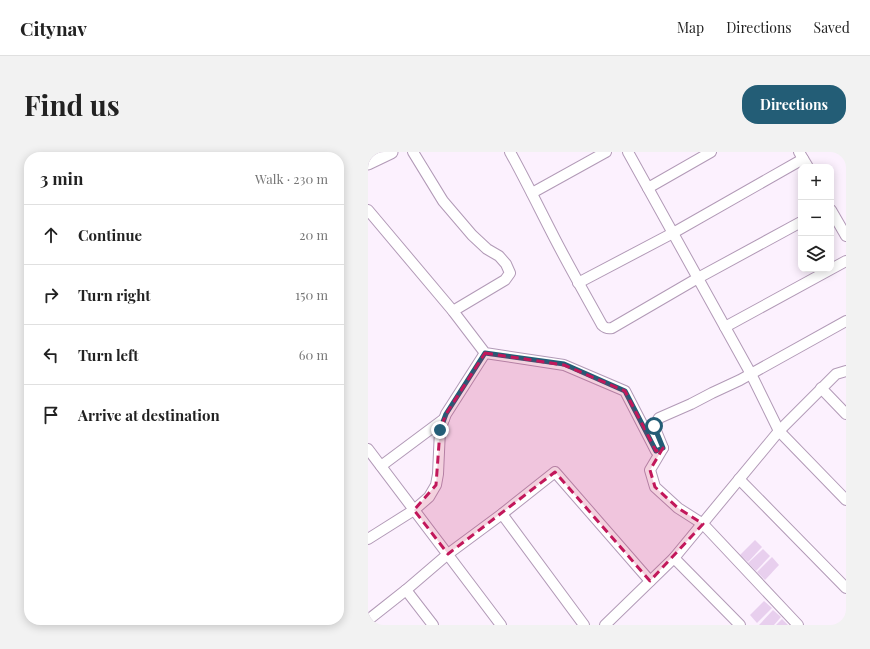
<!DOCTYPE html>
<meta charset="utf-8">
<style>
:root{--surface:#fff;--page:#f2f2f2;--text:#222;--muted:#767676;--line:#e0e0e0;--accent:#235d76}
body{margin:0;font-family:"Playfair Display",serif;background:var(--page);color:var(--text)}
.controls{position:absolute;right:12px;top:12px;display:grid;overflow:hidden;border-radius:8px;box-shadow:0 2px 10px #0003}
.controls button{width:36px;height:36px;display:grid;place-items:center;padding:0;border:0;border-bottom:1px solid var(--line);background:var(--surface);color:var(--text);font:20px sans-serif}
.stop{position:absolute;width:12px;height:12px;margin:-9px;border:3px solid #235d76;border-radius:50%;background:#fff}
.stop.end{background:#235d76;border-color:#fff;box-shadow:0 1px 4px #0008}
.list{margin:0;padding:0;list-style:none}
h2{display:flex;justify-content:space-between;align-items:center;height:52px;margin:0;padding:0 16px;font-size:17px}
h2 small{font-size:13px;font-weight:400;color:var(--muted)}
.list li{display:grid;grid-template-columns:26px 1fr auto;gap:12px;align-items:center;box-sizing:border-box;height:60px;padding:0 16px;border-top:1px solid var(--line)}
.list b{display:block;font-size:15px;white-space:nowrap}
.list em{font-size:13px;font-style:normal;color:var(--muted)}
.icon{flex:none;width:22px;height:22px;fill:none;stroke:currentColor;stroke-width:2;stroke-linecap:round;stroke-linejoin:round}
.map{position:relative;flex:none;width:478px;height:473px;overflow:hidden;border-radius:16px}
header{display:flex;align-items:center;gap:24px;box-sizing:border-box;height:56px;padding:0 20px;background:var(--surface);border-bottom:1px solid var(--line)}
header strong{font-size:19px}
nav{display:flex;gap:22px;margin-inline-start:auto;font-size:14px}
.intro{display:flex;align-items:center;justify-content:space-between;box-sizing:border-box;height:96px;padding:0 24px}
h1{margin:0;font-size:28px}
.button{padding:10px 18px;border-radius:16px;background:var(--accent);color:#fff;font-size:14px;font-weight:700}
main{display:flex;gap:24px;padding:0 24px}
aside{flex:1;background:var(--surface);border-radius:16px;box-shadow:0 2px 10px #0003}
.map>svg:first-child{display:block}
.building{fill:#e8cfee}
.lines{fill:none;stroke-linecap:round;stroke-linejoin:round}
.minor-casing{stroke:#b29ab7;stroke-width:12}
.major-casing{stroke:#b29ab7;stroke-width:15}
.minor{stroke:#fff;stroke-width:10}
.major{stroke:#fff;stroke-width:13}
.route{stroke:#235d76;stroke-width:5}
.marked{fill:#c2185b;fill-opacity:0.2;stroke:#c2185b;stroke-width:3;stroke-dasharray:8 5;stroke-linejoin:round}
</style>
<header>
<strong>Citynav</strong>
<nav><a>Map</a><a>Directions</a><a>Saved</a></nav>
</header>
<div class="intro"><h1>Find us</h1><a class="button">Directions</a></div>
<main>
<aside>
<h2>3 min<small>Walk · 230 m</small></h2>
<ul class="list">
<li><svg class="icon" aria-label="ahead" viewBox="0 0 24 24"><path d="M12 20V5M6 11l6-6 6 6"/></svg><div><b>Continue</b></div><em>20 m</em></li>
<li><svg class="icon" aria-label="right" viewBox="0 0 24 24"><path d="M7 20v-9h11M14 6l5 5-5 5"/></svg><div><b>Turn right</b></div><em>150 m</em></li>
<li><svg class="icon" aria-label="left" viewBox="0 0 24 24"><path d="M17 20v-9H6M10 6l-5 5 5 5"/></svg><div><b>Turn left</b></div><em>60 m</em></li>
<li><svg class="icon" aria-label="arrive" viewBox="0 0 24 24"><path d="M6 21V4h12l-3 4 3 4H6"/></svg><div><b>Arrive at destination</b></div></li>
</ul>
</aside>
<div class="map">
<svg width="478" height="473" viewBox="0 0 478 473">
<rect width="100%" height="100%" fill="#fcf1fe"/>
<g class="building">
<path d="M387 388 394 395 380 410 372 403Z"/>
<path d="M395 397 402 404 388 419 380 411Z"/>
<path d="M404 405 411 413 397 428 389 420Z"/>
<path d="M396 449 404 456 389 471 382 463Z"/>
<path d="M405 458 413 465 406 473H391Z"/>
<path d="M414 467 420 473H408Z"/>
</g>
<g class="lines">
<g class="minor-casing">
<g id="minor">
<path d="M45 0 75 49 104 83 119 97 131 104 138 112 142 121 137 128 85 159"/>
<path d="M142 0C158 29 172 58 187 87 202 116 218 144 234 173 237 176 239 177 244 176L330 126 433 70"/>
<path d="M260 0 383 222 411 279 478 348"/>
<path d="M431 0 440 15"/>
<path d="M280 36 343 0"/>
<path d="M164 41 238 0"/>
<path d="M0 58 85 159 117 201 196 213 257 239 288 299 295 296"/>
<path d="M463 58 478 84"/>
<path d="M210 131 305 81 435 7"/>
<path d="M357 175 478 109"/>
<path d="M453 236 478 262"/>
<path d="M0 297 133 473"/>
<path d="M13 314 76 267"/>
<path d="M371 327 478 436"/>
<path d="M134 362 216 473"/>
<path d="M0 387 46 358 61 345 68 333 70 322 72 278 78 262 117 201"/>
<path d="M306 406 372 473"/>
<path d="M38 438 65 473"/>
<path d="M0 468 38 438 80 402 134 362 187 320 282 429"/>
<path d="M237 473 306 406 411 279 468 222 478 219"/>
<path d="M430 473 335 372 310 356 287 335 282 318 295 296 286 274 291 266 323 252 344 241 372 228 478 169"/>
</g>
</g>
<g class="major-casing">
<path id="major" d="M0 11 23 0"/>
</g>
<use href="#minor" class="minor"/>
<use href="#major" class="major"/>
</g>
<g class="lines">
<path class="route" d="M72 278 78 262 117 201 196 212 257 239 288 299 295 296 286 274"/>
</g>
<path class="marked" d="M117 201 196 213 257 239 288 299 295 296 282 318 287 335 310 356 335 372 282 429 187 320 80 402 46 358 68 333 72 278 78 262Z"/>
</svg>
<div class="controls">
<button>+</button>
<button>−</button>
<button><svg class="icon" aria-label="layers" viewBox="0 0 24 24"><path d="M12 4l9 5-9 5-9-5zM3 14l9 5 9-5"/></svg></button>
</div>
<div class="stop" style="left:286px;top:274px"></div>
<div class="stop end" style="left:72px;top:278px"></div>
</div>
</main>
